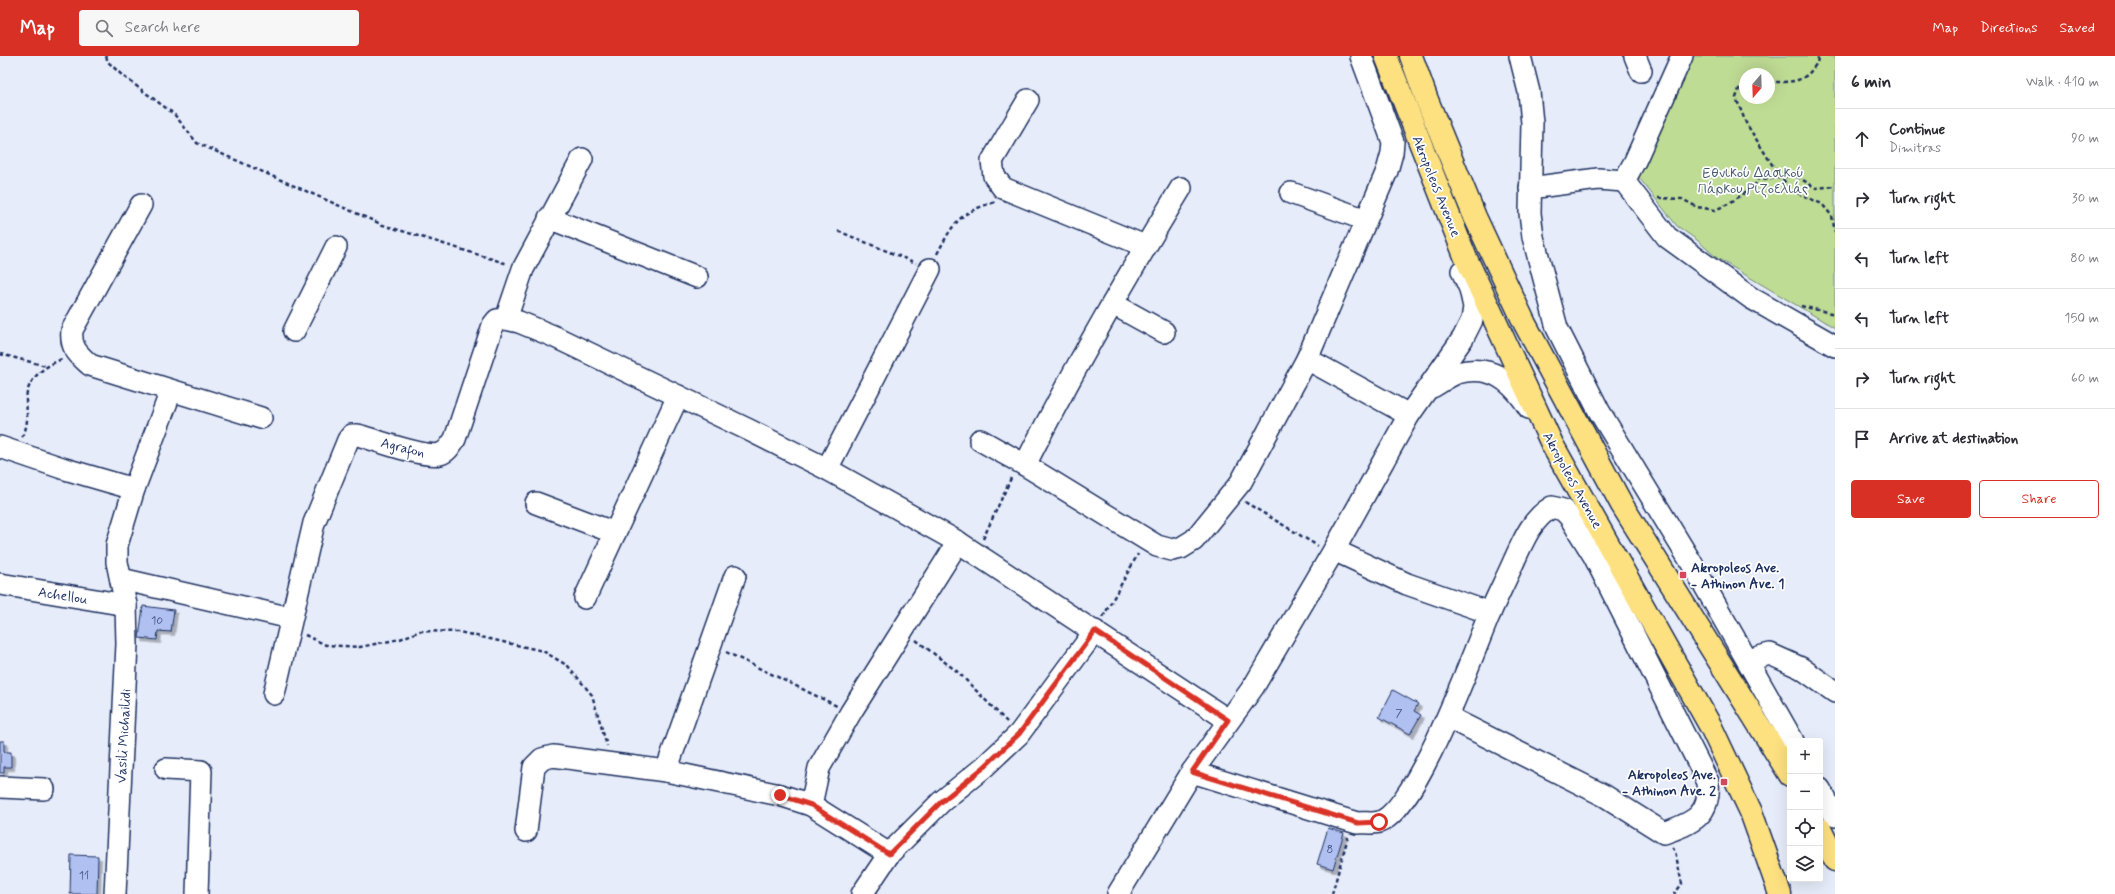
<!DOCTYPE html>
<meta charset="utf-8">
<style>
:root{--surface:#fff;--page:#f7f7f7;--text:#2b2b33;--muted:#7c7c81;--line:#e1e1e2;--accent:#d93025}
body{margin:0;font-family:Mynerve,sans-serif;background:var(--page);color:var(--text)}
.controls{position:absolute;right:12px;bottom:12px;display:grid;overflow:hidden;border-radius:4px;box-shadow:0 4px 16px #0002}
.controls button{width:36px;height:36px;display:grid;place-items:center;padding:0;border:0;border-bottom:1px solid var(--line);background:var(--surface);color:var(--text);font:20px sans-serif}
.compass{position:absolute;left:1739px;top:12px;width:36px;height:36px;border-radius:50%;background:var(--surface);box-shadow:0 4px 16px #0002;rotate:199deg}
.stop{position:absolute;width:12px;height:12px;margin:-9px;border:3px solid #d93025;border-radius:50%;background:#fff}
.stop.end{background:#d93025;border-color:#fff;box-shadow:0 1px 4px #0008}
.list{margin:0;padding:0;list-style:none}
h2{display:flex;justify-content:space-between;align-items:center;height:52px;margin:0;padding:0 16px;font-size:17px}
h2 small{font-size:13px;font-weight:400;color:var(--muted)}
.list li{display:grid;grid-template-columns:26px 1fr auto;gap:12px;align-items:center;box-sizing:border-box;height:60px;padding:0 16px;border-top:1px solid var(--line)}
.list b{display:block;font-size:15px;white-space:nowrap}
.list p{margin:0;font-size:13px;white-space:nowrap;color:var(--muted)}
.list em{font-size:13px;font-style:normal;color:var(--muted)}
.actions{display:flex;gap:8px;padding:12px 16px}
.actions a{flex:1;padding:9px 0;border:1px solid var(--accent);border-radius:4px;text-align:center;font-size:14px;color:var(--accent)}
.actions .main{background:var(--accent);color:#fff}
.icon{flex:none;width:22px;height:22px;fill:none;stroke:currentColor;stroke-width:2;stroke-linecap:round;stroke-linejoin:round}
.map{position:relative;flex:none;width:1835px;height:838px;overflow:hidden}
header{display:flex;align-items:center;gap:24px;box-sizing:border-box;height:56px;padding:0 20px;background:var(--accent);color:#fff}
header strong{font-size:19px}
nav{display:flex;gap:22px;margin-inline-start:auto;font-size:14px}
.search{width:280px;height:36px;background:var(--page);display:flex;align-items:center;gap:10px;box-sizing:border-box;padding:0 14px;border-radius:4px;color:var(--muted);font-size:15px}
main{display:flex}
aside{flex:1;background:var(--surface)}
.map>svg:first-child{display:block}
.green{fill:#bfdc94;stroke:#6d8679;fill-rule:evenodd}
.building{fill:#b0c0f0;stroke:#1b2f5e;filter:url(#shadow)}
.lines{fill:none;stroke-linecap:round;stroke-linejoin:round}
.minor-casing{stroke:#1b2f5e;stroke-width:24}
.highway-casing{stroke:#1b2f5e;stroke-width:25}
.path{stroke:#1b2f5e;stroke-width:2.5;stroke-dasharray:4 3;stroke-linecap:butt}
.minor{stroke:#fff;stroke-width:21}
.highway{stroke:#fde080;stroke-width:22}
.route{stroke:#d93025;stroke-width:5}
.poi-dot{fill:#d1495b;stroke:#fff;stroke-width:1.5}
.labels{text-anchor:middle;stroke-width:3.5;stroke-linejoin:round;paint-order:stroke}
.number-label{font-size:12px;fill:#405382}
.park-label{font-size:14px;fill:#445a6c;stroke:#fff}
.street-label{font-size:14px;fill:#1b2f5e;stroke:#fff}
.poi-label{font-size:14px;font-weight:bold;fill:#1b2f5e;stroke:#fff;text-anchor:start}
</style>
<header>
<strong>Map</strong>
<div class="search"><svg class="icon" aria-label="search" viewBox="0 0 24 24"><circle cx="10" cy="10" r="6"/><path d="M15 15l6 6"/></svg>Search here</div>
<nav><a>Map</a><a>Directions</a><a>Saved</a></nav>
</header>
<main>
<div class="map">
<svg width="1835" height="838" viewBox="0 0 1835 838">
<defs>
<filter id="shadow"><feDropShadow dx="3.5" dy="3.5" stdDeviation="0" flood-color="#0004"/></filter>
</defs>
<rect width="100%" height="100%" fill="#e7ecfa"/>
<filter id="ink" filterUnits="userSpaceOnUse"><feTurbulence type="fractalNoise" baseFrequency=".025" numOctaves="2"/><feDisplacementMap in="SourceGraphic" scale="8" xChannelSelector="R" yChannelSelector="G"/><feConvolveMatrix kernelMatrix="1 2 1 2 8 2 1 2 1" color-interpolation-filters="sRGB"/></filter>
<g filter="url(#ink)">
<path class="green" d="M1678 0H1835V272L1717 202 1697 184 1677 170 1633 114ZM1745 18H1769V42H1745Z"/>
<g class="building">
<path d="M143 550 174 554 171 576 158 575 157 584 139 582Z"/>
<path d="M1393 634 1418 648 1414 655 1421 659 1410 678 1379 661Z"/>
<path d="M0 685H4V696H11V711H4V717H0Z"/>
<path d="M1328 772 1344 777 1333 813 1317 808Z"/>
<path d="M71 799 98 800 97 838H70Z"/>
</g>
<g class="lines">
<g class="minor-casing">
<g id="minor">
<path d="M1520 0 1529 36 1532 67 1530 157 1533 181 1557 272 1599 355 1694 511 1793 685"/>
<path d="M1635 0 1641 15"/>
<path d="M1028 44 992 105 994 120 1003 132 1145 190"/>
<path d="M1624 125 1667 181 1751 242 1835 290"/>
<path d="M1624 125 1635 105 1682 0"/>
<path d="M1530 132 1598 123 1624 125"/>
<path d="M1291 137 1366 164"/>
<path d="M141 149 72 274C70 292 78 298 90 309L261 362"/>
<path d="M549 162 697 221"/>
<path d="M1113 248 1164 276"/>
<path d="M506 263 523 213 582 103"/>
<path d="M294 275 336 191"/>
<path d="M1307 303 1409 359"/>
<path d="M1432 331C1440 327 1448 320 1457 317 1492 308 1512 325 1529 352"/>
<path d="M980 384 1025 409 1157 490 1172 494 1181 492 1194 484 1241 426 1307 303 1387 115 1392 97 1393 86 1361 0"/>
<path d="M0 391 65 413 134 433"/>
<path d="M1025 409C1073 314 1126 222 1181 132"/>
<path d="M827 413 930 213"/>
<path d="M536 447 615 477"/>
<path d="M1334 494 1407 528 1490 557"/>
<path d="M121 523 291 562"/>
<path d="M0 528 126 549"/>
<path d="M585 542 678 340"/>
<path d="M1748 604 1770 598 1801 612 1835 636"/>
<path d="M274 638 314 467 348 384 352 379H358C375 384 424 402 440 398 447 396 451 389 455 383L493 269 497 264 506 263 519 266 553 280 749 374 827 413 958 486 1228 664"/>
<path d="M166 713 201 715 197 838"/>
<path d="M666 715 735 520"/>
<path d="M1192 716 1357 767C1364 766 1373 768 1379 766 1417 755 1473 596 1490 557 1496 543 1503 529 1509 516 1520 493 1529 464 1552 451L1563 454 1569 460 1594 500 1708 726C1711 760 1692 767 1664 777L1605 740 1448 661"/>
<path d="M0 731 44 733"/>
<path d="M1820 733 1835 760"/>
<path d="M811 749 819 712 851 656 958 486"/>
<path d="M526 775 534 711 542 703 553 700 666 715 780 739 811 749 889 798"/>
<path d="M115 838 127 588 126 549 117 506V489L134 433 171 335"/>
<path d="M862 838 889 798 941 746 983 712 1019 678 1095 575"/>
<path d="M1118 838 1192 716 1254 630 1334 494 1409 359 1463 282 1472 264 1474 251 1470 233 1462 215"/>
</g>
</g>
<g class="highway-casing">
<g id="highway">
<path d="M1386 0 1465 200 1553 390 1711 671 1751 756 1780 838"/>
<path d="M1411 0 1427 44 1475 161 1525 268 1622 449 1790 719"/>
<path d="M1820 773 1835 804"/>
</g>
</g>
<g class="path">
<path d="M106 0 108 6 123 20 174 58 197 87 383 169 508 208"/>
<path d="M1769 26C1787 26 1803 28 1814 11 1817 7 1818 5 1818 0"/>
<path d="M1745 29 1740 30 1736 42 1746 67 1778 118 1793 135 1822 148 1832 160 1835 176"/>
<path d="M1658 142 1682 143 1697 151 1715 154 1728 148 1754 131 1758 123 1782 122 1793 118 1816 132 1835 130"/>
<path d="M838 175 916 207"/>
<path d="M937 198C954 166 959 156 996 146"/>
<path d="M1801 250 1835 258"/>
<path d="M0 298 46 310"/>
<path d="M22 381C29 369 27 358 26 345 26 323 45 310 62 303"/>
<path d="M1245 446 1318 490"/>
<path d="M983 483 1012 420"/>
<path d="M1103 561 1138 498"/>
<path d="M305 579 326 589 360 591 400 583 420 575 459 576 543 595 568 610 592 639 607 690"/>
<path d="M916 584 959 617 1007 666"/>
<path d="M726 596 837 650"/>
<path d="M1672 791 1675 795 1682 828 1674 838"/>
<path d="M1332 838 1348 781"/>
</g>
<use href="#minor" class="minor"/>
<use href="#highway" class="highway"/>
</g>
</g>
<g class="lines" filter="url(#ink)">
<path class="route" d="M780 739 811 749 889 798 941 746 983 712 1019 678 1095 575 1228 664 1192 716 1358 767 1379 766"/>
</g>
<g class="poi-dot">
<rect x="1679" y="515" width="8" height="8" rx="2"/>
<rect x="1720" y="722" width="8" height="8" rx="2"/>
</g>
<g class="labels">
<g class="number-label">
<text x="157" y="568">10</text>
<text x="1399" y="661">7</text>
<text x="1330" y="797">8</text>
<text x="84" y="823">11</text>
</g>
<g class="park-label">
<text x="1753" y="121">Εθνικού Δασικού<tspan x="1753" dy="16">Πάρκου Ριζοελιάς</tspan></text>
</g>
<g class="street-label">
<text transform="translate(1437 130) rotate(68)" y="5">Akropoleos Avenue</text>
<text transform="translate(403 391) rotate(14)" y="5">Agrafon</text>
<text transform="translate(1573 424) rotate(61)" y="5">Akropoleos Avenue</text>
<text transform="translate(63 539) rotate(9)" y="5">Achellou</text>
<text transform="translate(123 680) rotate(-87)" y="5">Vasili Michailidi</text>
</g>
<g class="poi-label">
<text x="1691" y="516">Akropoleos Ave.<tspan x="1691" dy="16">- Athinon Ave. 1</tspan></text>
<text x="1716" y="723" text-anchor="end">Akropoleos Ave.<tspan x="1716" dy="16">- Athinon Ave. 2</tspan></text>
</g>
</g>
</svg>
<div class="controls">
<button>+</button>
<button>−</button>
<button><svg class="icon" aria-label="locate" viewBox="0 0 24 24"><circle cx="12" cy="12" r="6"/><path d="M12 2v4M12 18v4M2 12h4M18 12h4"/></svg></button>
<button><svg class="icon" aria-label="layers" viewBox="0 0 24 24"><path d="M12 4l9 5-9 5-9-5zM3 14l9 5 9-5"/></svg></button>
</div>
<svg class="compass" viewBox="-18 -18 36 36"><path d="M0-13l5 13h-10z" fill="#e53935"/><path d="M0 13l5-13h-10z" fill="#7c7c81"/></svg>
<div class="stop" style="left:1379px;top:766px"></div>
<div class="stop end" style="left:780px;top:739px"></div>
</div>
<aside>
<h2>6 min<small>Walk · 410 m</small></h2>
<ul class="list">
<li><svg class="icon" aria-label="ahead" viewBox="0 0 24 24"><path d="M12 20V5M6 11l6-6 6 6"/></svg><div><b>Continue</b><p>Dimitras</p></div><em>90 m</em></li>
<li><svg class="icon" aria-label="right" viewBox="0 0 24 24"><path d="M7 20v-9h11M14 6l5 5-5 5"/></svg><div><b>Turn right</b></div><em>30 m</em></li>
<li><svg class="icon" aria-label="left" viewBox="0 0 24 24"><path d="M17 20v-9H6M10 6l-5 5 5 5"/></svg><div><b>Turn left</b></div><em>80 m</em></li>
<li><svg class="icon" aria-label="left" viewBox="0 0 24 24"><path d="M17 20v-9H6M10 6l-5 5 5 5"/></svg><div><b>Turn left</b></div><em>150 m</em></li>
<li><svg class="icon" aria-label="right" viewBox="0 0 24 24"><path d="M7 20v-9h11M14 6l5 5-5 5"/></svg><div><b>Turn right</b></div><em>60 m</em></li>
<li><svg class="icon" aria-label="arrive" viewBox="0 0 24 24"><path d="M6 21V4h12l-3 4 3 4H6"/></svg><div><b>Arrive at destination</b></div></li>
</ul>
<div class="actions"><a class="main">Save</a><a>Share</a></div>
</aside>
</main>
